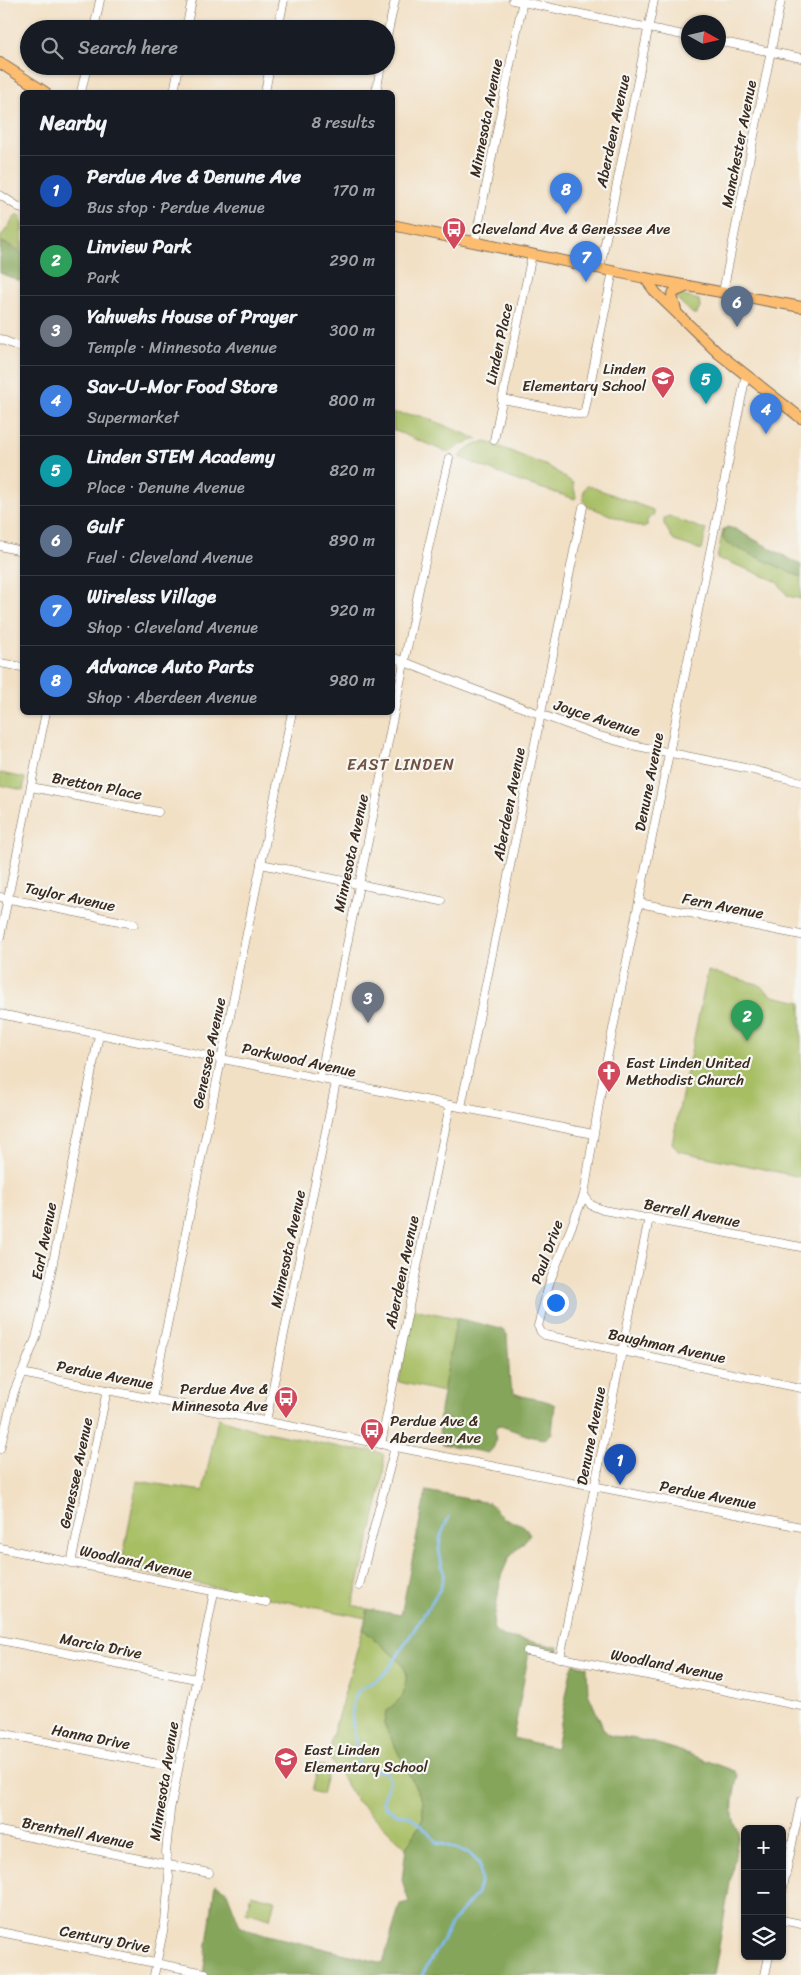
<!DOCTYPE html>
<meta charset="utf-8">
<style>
:root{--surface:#171b24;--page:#242831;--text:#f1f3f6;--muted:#9ea1a6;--line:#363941;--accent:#db2777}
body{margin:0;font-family:Sriracha,sans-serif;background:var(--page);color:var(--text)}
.controls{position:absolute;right:15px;bottom:15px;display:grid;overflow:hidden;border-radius:8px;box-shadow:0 1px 4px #0004}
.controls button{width:45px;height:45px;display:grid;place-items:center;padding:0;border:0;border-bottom:1px solid var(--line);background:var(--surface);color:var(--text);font:25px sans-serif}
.compass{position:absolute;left:681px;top:15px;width:45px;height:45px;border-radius:50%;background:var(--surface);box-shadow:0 1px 4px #0004;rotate:98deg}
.you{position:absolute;left:555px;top:1302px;width:18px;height:18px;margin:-12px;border:4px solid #fff;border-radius:50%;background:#1a73e8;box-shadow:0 0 0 8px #1a73e833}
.badge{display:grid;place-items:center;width:32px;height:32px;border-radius:50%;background:var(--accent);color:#fff;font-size:16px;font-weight:700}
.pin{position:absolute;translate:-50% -41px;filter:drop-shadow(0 1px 2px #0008)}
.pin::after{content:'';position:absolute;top:26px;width:18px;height:15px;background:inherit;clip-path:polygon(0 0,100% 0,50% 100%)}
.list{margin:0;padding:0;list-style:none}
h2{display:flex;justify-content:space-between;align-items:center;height:65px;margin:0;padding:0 20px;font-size:21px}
h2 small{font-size:16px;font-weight:400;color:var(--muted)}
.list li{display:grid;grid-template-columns:32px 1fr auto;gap:15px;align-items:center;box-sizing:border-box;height:70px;padding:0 20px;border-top:1px solid var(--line)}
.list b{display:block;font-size:19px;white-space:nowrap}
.list p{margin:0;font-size:16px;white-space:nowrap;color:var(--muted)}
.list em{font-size:16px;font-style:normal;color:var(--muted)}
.icon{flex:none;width:28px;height:28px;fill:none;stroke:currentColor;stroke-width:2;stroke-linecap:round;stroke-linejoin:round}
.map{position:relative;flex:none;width:801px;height:1975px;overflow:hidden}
.search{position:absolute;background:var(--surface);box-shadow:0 1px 4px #0004;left:20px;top:20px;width:375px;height:55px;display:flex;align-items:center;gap:12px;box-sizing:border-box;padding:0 18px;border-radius:28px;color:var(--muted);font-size:19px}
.panel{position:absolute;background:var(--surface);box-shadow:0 1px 4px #0004;left:20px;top:90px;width:375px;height:625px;border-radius:8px}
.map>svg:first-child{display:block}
.green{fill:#a7be64;stroke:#717441}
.forest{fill:#85a55a;stroke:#60683c}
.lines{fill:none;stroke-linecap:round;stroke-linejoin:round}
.stream{stroke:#82bcf4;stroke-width:2.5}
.minor-casing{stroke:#7b6a58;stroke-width:9}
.major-casing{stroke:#7b6a58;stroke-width:12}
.minor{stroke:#fff;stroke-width:8}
.major{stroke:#fcbd6f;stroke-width:10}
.labels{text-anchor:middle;stroke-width:4.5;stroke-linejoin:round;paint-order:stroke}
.street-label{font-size:15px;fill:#3b2a1e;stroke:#f6f6f2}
.poi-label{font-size:15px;fill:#3b2a1e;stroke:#f6f6f2;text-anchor:start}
.neighbourhood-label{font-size:16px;letter-spacing:1px;fill:#715240;stroke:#f6f6f2}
</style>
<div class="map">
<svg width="801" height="1975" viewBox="0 0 801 1975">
<rect width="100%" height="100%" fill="#f6f6f2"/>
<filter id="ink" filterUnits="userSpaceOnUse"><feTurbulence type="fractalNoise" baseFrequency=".02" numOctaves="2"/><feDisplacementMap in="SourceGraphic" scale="10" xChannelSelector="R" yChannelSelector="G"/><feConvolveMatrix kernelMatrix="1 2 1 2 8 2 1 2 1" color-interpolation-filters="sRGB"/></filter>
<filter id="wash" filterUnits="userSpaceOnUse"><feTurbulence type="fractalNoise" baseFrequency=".0096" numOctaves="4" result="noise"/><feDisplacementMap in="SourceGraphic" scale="20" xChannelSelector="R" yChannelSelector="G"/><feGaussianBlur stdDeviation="1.12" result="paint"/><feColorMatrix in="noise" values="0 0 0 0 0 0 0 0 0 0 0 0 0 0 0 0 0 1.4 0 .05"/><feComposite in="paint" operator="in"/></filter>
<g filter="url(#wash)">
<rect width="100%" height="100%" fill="#f2e0c5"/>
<g class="green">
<path d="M17 214 22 217 20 220 22 221V250L0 241V238Z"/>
<path d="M680 295 699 300 700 307 696 314H693L677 299 676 296Z"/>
<path d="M393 413 421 416 478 439 462 444 449 453 393 430Z"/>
<path d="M485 441 550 467 573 483 576 497 575 499 518 481 459 457 468 448Z"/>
<path d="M587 485 653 510 654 515 647 520V526L643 528 587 506C582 499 582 491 587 485Z"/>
<path d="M669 516 706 530 702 550 674 541 664 524V518Z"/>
<path d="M723 529H724L723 538 726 543 801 577V599L788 596 776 581 724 560 723 561 717 559Z"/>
<path d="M0 773 25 778 23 790 0 785Z"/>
<path d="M708 971 758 984 773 996 801 1002V1177L678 1151 672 1143Z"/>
<path d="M413 1309 457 1318 443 1392 399 1382Z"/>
<path d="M218 1418 252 1429 354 1450H371L383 1454C390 1472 358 1579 353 1605L368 1609 366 1618 121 1568 137 1481 203 1491Z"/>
<path d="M363 1629 402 1663 407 1674 403 1697 386 1712 384 1724 423 1802V1819L406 1848 356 1800 331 1761V1740Z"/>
<path d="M319 1765 329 1768 322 1794 312 1791Z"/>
<path d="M251 1894 275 1900 270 1919 246 1912Z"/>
</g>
<g class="forest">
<path d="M0 242 22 252V282L0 273Z"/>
<path d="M727 527 735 529 801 565V577L726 543 723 538 724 529Z"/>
<path d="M457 1318 501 1329 507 1334 510 1384 514 1393C528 1400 542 1397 555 1405L552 1433 545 1439 532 1437 498 1425 495 1429C496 1439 497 1447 488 1453L442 1444 439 1441 440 1410Z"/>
<path d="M426 1491 489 1503C496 1507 497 1514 503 1518 515 1524 525 1521 530 1535L509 1558 501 1576 493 1627 496 1632 503 1636 558 1647V1653L555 1656 529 1652 513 1738 556 1748 571 1670 574 1664 587 1667 588 1693 604 1730 611 1736C654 1738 695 1757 735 1771L738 1775C734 1795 728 1814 739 1832L714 1975H203L215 1884 226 1890 240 1926 247 1930 383 1963 400 1904 409 1902 402 1880 406 1848 423 1819V1802L384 1724 386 1712 403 1696 407 1674 402 1663 363 1629 368 1609 401 1615Z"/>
</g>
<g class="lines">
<path class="stream" d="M422 1975 454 1920 477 1894 481 1880 479 1863 469 1853 436 1842 428 1832 409 1816 396 1814 386 1807 383 1801 390 1781 386 1772 365 1769 359 1764 352 1719 353 1702 359 1690 377 1680 389 1669 440 1589 444 1574 439 1550 441 1535 449 1517"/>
</g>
</g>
<g filter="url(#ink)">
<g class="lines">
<g class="minor-casing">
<g id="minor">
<path d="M513 0 688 36"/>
<path d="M94 29 100 0"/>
<path d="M186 29 192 0"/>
<path d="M278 29 284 0"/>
<path d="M386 41 395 0"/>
<path d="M718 41 801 58"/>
<path d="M81 92 87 66"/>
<path d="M174 92 179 66"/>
<path d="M265 92 270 66"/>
<path d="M376 92 381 66"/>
<path d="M0 195 22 209"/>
<path d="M475 242 523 0"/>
<path d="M600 268 654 0"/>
<path d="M723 292 781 0"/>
<path d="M0 339 22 348"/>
<path d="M746 375 603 1078 584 1195 550 1281 538 1326 541 1332 545 1335 801 1388"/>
<path d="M502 399 584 415 613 271"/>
<path d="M494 440 532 254"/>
<path d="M0 546 22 551"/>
<path d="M392 657 462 685 596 735 632 745 745 768 801 782"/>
<path d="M0 663 22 667"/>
<path d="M31 787 158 812"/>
<path d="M261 864 441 901"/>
<path d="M0 897 134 924"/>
<path d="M639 903 801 935"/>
<path d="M0 937 46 712"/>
<path d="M0 1014 593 1134"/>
<path d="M320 1078 420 584 449 458"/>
<path d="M461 1107 583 507"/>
<path d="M584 1195 591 1205 603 1210 801 1247"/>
<path d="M21 1373 801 1527"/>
<path d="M152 1399 292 712"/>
<path d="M266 1421 336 1082"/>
<path d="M381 1444 450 1105"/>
<path d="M0 1449 14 1392 36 1338 45 1302 99 1035"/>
<path d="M0 1548 266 1602"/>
<path d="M71 1563 107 1390"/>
<path d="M359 1586 395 1447"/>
<path d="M0 1640 196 1679"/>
<path d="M527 1651 801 1706"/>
<path d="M560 1658 649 1218"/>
<path d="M0 1733 178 1768"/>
<path d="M0 1831 209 1873"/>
<path d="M782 1892 801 1801"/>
<path d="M782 1920 801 1924"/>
<path d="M0 1932 205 1973"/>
<path d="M154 1975 165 1922 169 1877 166 1853 170 1810 214 1592"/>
<path d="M765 1975 769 1956"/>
</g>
</g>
<g class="major-casing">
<g id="major">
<path d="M0 63 45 92"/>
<path d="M392 225 645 278 801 307"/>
<path d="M645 278 656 293 718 353 801 418"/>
<path d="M676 310 672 296 674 292 688 286"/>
</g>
</g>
<use href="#minor" class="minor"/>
<use href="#major" class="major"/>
</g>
</g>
<defs>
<g id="bus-pin" transform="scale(1.25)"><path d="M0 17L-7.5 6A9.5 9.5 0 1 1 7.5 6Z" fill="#d1495b" stroke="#f6f6f2"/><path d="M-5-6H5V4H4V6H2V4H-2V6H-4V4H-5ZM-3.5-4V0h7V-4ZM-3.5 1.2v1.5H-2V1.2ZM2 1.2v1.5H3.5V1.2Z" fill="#fff"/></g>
<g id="school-pin" transform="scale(1.25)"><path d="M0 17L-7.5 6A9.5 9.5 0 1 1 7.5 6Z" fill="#d1495b" stroke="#f6f6f2"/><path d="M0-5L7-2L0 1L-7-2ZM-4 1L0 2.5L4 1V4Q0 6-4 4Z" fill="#fff"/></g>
<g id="church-pin" transform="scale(1.25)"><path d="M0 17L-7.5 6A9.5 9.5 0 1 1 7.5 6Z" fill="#d1495b" stroke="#f6f6f2"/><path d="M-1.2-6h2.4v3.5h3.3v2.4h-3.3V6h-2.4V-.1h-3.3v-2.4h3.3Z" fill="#fff"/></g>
</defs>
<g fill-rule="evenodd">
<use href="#bus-pin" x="454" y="229"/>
<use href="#school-pin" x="663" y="378"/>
<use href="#church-pin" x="609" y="1072"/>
<use href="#bus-pin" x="286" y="1398"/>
<use href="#bus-pin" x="372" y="1430"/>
<use href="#school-pin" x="286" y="1759"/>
</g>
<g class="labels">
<g class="street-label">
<text transform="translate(486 118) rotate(-79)" y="5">Minnesota Avenue</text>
<text transform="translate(613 131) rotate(-78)" y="5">Aberdeen Avenue</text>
<text transform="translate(739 144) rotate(-79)" y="5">Manchester Avenue</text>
<text transform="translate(499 344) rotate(-78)" y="5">Linden Place</text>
<text transform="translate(597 718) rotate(18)" y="5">Joyce Avenue</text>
<text transform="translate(649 782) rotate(-79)" y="5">Denune Avenue</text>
<text transform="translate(97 786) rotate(11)" y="5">Bretton Place</text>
<text transform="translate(509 804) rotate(-79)" y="5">Aberdeen Avenue</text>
<text transform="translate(351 853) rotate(-78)" y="5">Minnesota Avenue</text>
<text transform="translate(70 897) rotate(12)" y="5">Taylor Avenue</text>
<text transform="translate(723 906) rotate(11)" y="5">Fern Avenue</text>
<text transform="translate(209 1053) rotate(-78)" y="5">Genessee Avenue</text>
<text transform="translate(299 1060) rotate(12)" y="5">Parkwood Avenue</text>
<text transform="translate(692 1213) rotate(11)" y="5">Berrell Avenue</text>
<text transform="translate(44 1241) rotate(-79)" y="5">Earl Avenue</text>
<text transform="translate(288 1249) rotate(-78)" y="5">Minnesota Avenue</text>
<text transform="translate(547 1252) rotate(-70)" y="5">Paul Drive</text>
<text transform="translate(402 1272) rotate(-78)" y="5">Aberdeen Avenue</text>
<text transform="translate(667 1346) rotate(12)" y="5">Baughman Avenue</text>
<text transform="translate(105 1375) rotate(11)" y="5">Perdue Avenue</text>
<text transform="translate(591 1436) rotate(-79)" y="5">Denune Avenue</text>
<text transform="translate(76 1473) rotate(-78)" y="5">Genessee Avenue</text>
<text transform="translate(708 1495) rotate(11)" y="5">Perdue Avenue</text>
<text transform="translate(136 1562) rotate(12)" y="5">Woodland Avenue</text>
<text transform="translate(101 1646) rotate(11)" y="5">Marcia Drive</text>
<text transform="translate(667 1665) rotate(11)" y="5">Woodland Avenue</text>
<text transform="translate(91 1737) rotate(11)" y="5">Hanna Drive</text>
<text transform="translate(164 1781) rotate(-81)" y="5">Minnesota Avenue</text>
<text transform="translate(78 1833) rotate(11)" y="5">Brentnell Avenue</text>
<text transform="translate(105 1939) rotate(11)" y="5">Century Drive</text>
</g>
<g class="poi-label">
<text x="472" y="234">Cleveland Ave &amp; Genessee Ave</text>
<text x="646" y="374" text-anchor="end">Linden<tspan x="646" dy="17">Elementary School</tspan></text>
<text x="626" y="1068">East Linden United<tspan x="626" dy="17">Methodist Church</tspan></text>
<text x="268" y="1394" text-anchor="end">Perdue Ave &amp;<tspan x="268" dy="17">Minnesota Ave</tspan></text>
<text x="390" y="1426">Perdue Ave &amp;<tspan x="390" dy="17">Aberdeen Ave</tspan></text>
<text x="304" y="1755">East Linden<tspan x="304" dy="17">Elementary School</tspan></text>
</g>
<g class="neighbourhood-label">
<text x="401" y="770">EAST LINDEN</text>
</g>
</g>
</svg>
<div class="controls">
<button>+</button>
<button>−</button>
<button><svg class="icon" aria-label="layers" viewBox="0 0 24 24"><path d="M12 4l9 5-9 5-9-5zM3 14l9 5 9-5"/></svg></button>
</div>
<svg class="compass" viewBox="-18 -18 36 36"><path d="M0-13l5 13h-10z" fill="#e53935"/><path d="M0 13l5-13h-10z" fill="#9ea1a6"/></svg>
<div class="you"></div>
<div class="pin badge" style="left:620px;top:1485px;background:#1a4fb4">1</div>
<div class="pin badge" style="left:747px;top:1041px;background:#2e9e5b">2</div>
<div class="pin badge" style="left:368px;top:1023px;background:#6b7280">3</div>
<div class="pin badge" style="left:766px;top:434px;background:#3f7fe0">4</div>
<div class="pin badge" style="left:706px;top:404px;background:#0f9aa8">5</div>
<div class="pin badge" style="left:737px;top:327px;background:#5c6f8a">6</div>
<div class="pin badge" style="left:586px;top:282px;background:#3f7fe0">7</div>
<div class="pin badge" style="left:566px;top:214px;background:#3f7fe0">8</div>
<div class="search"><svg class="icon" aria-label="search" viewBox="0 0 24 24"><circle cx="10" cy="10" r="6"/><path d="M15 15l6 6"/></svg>Search here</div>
<section class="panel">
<h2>Nearby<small>8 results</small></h2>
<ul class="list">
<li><span class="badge" style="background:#1a4fb4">1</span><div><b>Perdue Ave &amp; Denune Ave</b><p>Bus stop · Perdue Avenue</p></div><em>170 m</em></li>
<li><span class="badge" style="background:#2e9e5b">2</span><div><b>Linview Park</b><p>Park</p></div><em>290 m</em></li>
<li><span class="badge" style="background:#6b7280">3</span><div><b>Yahwehs House of Prayer</b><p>Temple · Minnesota Avenue</p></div><em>300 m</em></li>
<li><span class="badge" style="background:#3f7fe0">4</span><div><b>Sav-U-Mor Food Store</b><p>Supermarket</p></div><em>800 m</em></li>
<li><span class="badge" style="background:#0f9aa8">5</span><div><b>Linden STEM Academy</b><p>Place · Denune Avenue</p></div><em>820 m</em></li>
<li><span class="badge" style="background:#5c6f8a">6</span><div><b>Gulf</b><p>Fuel · Cleveland Avenue</p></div><em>890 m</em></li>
<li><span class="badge" style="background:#3f7fe0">7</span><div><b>Wireless Village</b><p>Shop · Cleveland Avenue</p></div><em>920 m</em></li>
<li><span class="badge" style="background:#3f7fe0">8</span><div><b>Advance Auto Parts</b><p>Shop · Aberdeen Avenue</p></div><em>980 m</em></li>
</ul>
</section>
</div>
